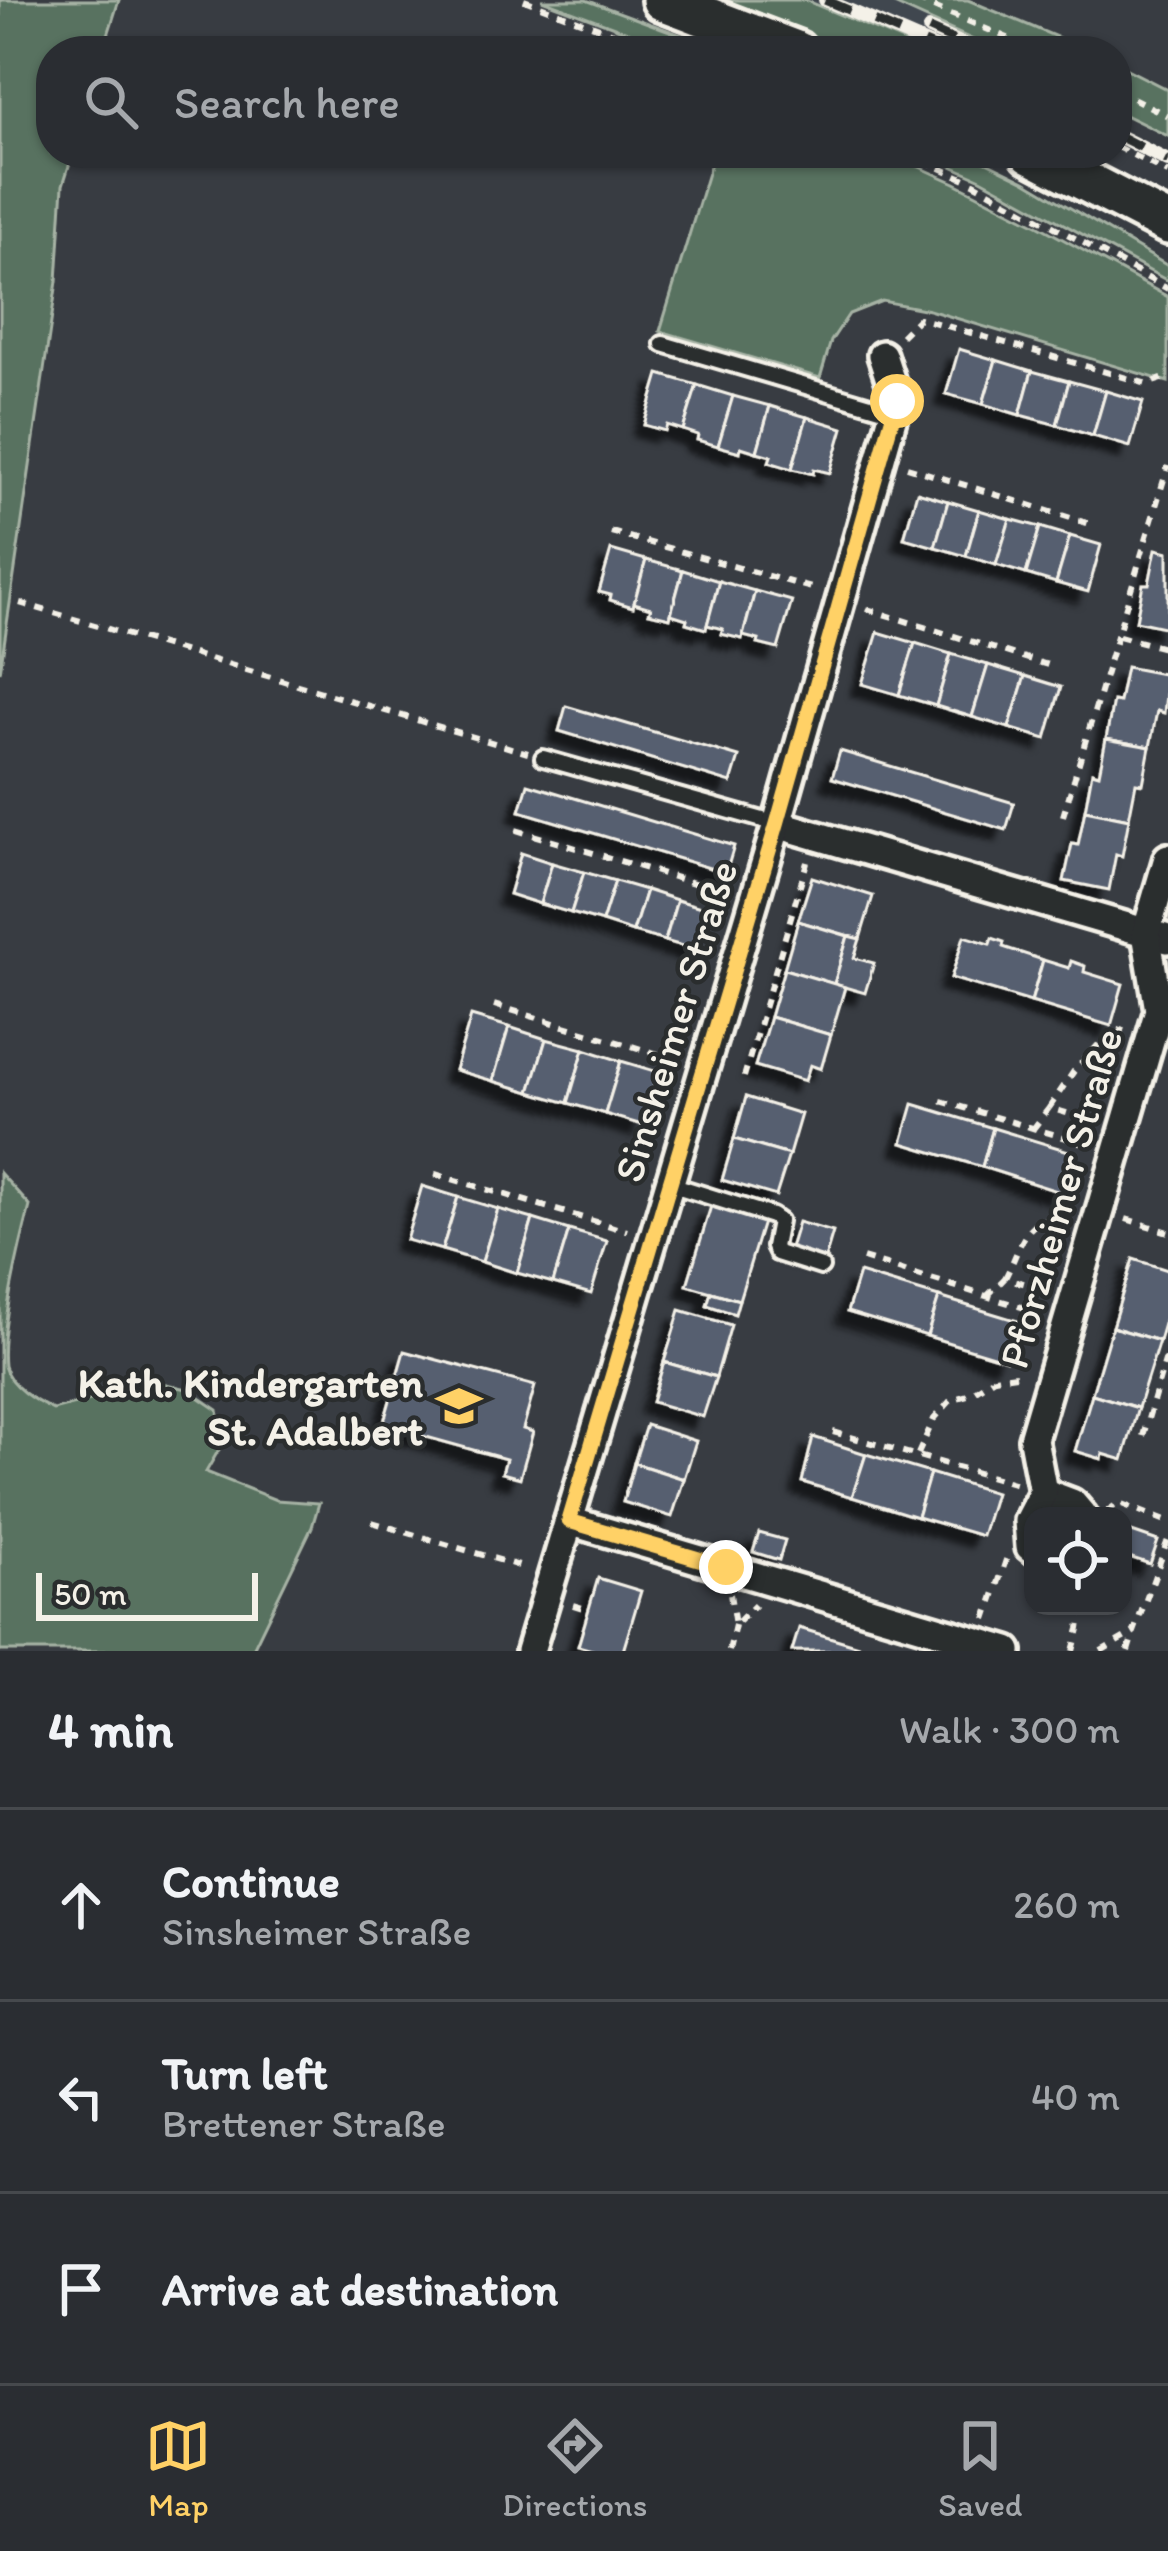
<!DOCTYPE html>
<meta charset="utf-8">
<style>
:root{--surface:#2a2d32;--page:#32353a;--text:#f1f3f6;--muted:#a5a8ac;--line:#46494d;--accent:#ffd166}
body{margin:0;font-family:Itim,sans-serif;background:var(--page);color:var(--text)}
.controls{position:absolute;right:36px;bottom:36px;display:grid;overflow:hidden;border-radius:24px;box-shadow:0 3px 9px #0004}
.controls button{width:108px;height:108px;display:grid;place-items:center;padding:0;border:0;border-bottom:3px solid var(--line);background:var(--surface);color:var(--text);font:60px sans-serif}
.scale{position:absolute;left:36px;bottom:30px;width:222px;box-sizing:border-box;padding-left:12px;border:6px solid #f4f1e8;border-top:0;font-size:33px;line-height:42px;white-space:nowrap;color:#f4f1e8;-webkit-text-stroke:9px #2a2d2e;paint-order:stroke}
.stop{position:absolute;width:36px;height:36px;margin:-27px;border:9px solid #ffd166;border-radius:50%;background:#fff}
.stop.end{background:#ffd166;border-color:#fff;box-shadow:0 3px 12px #0008}
.list{margin:0;padding:0;list-style:none}
h2{display:flex;justify-content:space-between;align-items:center;height:156px;margin:0;padding:0 48px;font-size:51px}
h2 small{font-size:39px;font-weight:400;color:var(--muted)}
.list li{display:grid;grid-template-columns:78px 1fr auto;gap:36px;align-items:center;box-sizing:border-box;height:192px;padding:0 48px;border-top:3px solid var(--line)}
.list b{display:block;font-size:45px;white-space:nowrap}
.list p{margin:0;font-size:39px;white-space:nowrap;color:var(--muted)}
.list em{font-size:39px;font-style:normal;color:var(--muted)}
.icon{flex:none;width:66px;height:66px;fill:none;stroke:currentColor;stroke-width:2;stroke-linecap:round;stroke-linejoin:round}
.map{position:relative;flex:none;width:1168px;height:1651px;overflow:hidden}
.search{position:absolute;background:var(--surface);box-shadow:0 3px 9px #0004;left:36px;right:36px;top:36px;height:132px;display:flex;align-items:center;gap:30px;box-sizing:border-box;padding:0 42px;border-radius:48px;color:var(--muted);font-size:45px}
.sheet{height:732px;background:var(--surface)}
nav{display:flex;justify-content:space-around;align-items:center;box-sizing:border-box;height:168px;border-top:3px solid var(--line);background:var(--surface);font-size:33px;color:var(--muted)}
nav a{display:grid;justify-items:center;gap:6px}
nav .on{color:var(--accent)}
.map>svg:first-child{display:block}
.built{fill:#414650}
.green{fill:#587260;stroke:#a6b2a4;stroke-width:3}
.building{fill:#575e6f;stroke:#f4f1e8;stroke-width:3;filter:url(#shadow)}
.lines{fill:none;stroke-linecap:round;stroke-linejoin:round}
.service-casing{stroke:#f4f1e8;stroke-width:22}
.minor-casing{stroke:#f4f1e8;stroke-width:36}
.secondary-casing{stroke:#f4f1e8;stroke-width:48}
.path{stroke:#f4f1e8;stroke-width:6;stroke-dasharray:9 9;stroke-linecap:butt}
.service{stroke:#2a2d2e;stroke-width:14}
.minor{stroke:#2a2d2e;stroke-width:27}
.secondary{stroke:#2a2d2e;stroke-width:39}
.rail-casing{stroke:#f4f1e8;stroke-width:14}
.rail{stroke:#2a2d2e;stroke-width:9;stroke-dasharray:27;stroke-linecap:butt}
.route{stroke:#ffd166;stroke-width:15}
.labels{text-anchor:middle;stroke-width:9;stroke-linejoin:round;paint-order:stroke}
.street-label{font-size:42px;fill:#f4f1e8;stroke:#2a2d2e}
.poi-label{font-size:42px;font-weight:bold;fill:#f4f1e8;stroke:#2a2d2e;text-anchor:end}
</style>
<div class="map">
<svg width="1168" height="1651" viewBox="0 0 1168 1651">
<defs>
<filter id="shadow"><feDropShadow dx="-11" dy="11" stdDeviation="3" flood-color="#0009"/></filter>
</defs>
<rect width="100%" height="100%" fill="#383c42"/>
<filter id="ink" filterUnits="userSpaceOnUse"><feTurbulence type="fractalNoise" baseFrequency=".00833" numOctaves="2"/><feDisplacementMap in="SourceGraphic" scale="24" xChannelSelector="R" yChannelSelector="G"/><feConvolveMatrix kernelMatrix="1 2 1 2 8 2 1 2 1" color-interpolation-filters="sRGB"/></filter>
<g filter="url(#ink)">
<path class="built" d="M805 0H885L998 51H927Z"/>
<g class="green">
<path d="M0 0H119L103 51H51V153H73L63 185 57 281 0 672Z"/>
<path d="M542 0H586L724 51H678Z"/>
<path d="M717 0H805L927 51H846Z"/>
<path d="M885 0H968L1090 51H998Z"/>
<path d="M1117 64 1168 90V136L1117 111Z"/>
<path d="M714 153H888L955 183 1039 226 1168 297V382L929 310 882 301 849 314 831 341 820 378 660 331Z"/>
<path d="M922 153H968L1025 181 1168 266V281L981 179Z"/>
<path d="M0 1173 30 1206C20 1245 0 1329 4 1366 10 1387 35 1401 53 1410L158 1382 187 1389 218 1410 221 1446 206 1472 276 1500 319 1503 312 1527 252 1651H0Z"/>
</g>
<g class="building">
<path d="M959 349 996 360 983 404 946 394Z"/>
<path d="M996 360 1032 371 1020 415 983 404Z"/>
<path d="M1032 371 1069 381 1057 425 1020 415Z"/>
<path d="M659 374 697 385 683 430 667 425 665 431 644 425Z"/>
<path d="M1069 381 1106 391 1093 436 1057 425Z"/>
<path d="M697 385 733 396 718 446 697 440 698 435 683 430Z"/>
<path d="M1106 391 1143 402 1130 447 1093 436Z"/>
<path d="M733 396 770 406 757 452 741 447 740 452 718 446Z"/>
<path d="M770 406 807 417 792 469 769 462 771 456 757 452Z"/>
<path d="M807 417 843 428 830 473 814 469 813 474 792 469Z"/>
<path d="M917 492 948 501 935 547 904 538Z"/>
<path d="M948 501 979 510 966 556 935 547Z"/>
<path d="M979 510 1010 519 996 565 966 556Z"/>
<path d="M1010 519 1040 527 1026 574 996 565Z"/>
<path d="M1040 527 1070 536 1056 583 1026 574Z"/>
<path d="M1070 536 1101 545 1088 592 1056 583Z"/>
<path d="M1156 549 1168 552V628L1136 621 1143 584H1149Z"/>
<path d="M611 550 646 560 633 607 610 600 611 595 599 592Z"/>
<path d="M646 560 683 570 670 618 649 613 651 608 634 603Z"/>
<path d="M683 570 719 581 706 629 686 623 687 619 671 614Z"/>
<path d="M719 581 755 591 742 639 721 634 723 629 707 625Z"/>
<path d="M755 591 792 601 778 649 758 644 759 640 743 636Z"/>
<path d="M878 632 915 643 899 695 862 684Z"/>
<path d="M915 643 951 654 936 706 899 695Z"/>
<path d="M951 654 988 665 972 717 936 706Z"/>
<path d="M988 665 1025 676 1009 728 972 717Z"/>
<path d="M1126 667 1168 675 1164 713 1157 711 1150 747 1106 739 1113 701 1119 702Z"/>
<path d="M1025 676 1061 687 1046 739 1009 728Z"/>
<path d="M566 706 739 757 731 783 559 731Z"/>
<path d="M1106 739 1150 747 1143 784 1136 783 1129 819 1085 810 1092 772 1099 774Z"/>
<path d="M840 751 1014 803 1006 830 832 778Z"/>
<path d="M528 784 734 846 726 873 520 811Z"/>
<path d="M1085 810 1129 819 1122 856 1116 854 1109 890 1064 881 1072 844 1078 845Z"/>
<path d="M521 853 552 863 540 904 509 894Z"/>
<path d="M552 863 584 872 571 913 540 904Z"/>
<path d="M584 872 615 881 602 922 571 913Z"/>
<path d="M812 877 873 896 860 939 798 921Z"/>
<path d="M615 881 646 890 633 932 602 922Z"/>
<path d="M646 890 677 900 665 941 633 932Z"/>
<path d="M677 900 708 909 696 950 665 941Z"/>
<path d="M798 921 848 936 834 984 784 969Z"/>
<path d="M848 936 860 939 854 958 874 963 865 993 834 984Z"/>
<path d="M964 936 990 944 992 938 1004 942 1003 947 1043 960 1031 1002 951 978Z"/>
<path d="M1043 960 1069 968 1071 961 1085 966 1084 972 1123 984 1111 1026 1031 1002Z"/>
<path d="M784 969 845 987 831 1035 770 1017Z"/>
<path d="M471 1016 509 1027 493 1081 455 1070Z"/>
<path d="M770 1017 831 1035 821 1069 810 1065 805 1081 755 1066Z"/>
<path d="M509 1027 546 1039 530 1092 493 1081Z"/>
<path d="M546 1039 584 1049 568 1103 530 1092Z"/>
<path d="M584 1049 621 1061 605 1114 568 1103Z"/>
<path d="M621 1061 658 1072 642 1125 605 1114Z"/>
<path d="M746 1097 801 1114 789 1155 734 1139Z"/>
<path d="M913 1104 993 1128 982 1167 902 1143Z"/>
<path d="M993 1128 1072 1152 1060 1192 982 1167Z"/>
<path d="M734 1139 789 1155 776 1196 722 1180Z"/>
<path d="M422 1186 458 1197 442 1250 406 1240Z"/>
<path d="M458 1197 498 1209 482 1262 442 1250Z"/>
<path d="M711 1206 763 1222 739 1300 687 1285Z"/>
<path d="M498 1209 533 1219 517 1273 482 1262Z"/>
<path d="M533 1219 569 1230 553 1283 517 1273Z"/>
<path d="M798 1222 833 1232 825 1259 790 1248Z"/>
<path d="M569 1230 607 1241 591 1294 553 1283Z"/>
<path d="M1133 1259 1168 1270V1310L1159 1341 1112 1327Z"/>
<path d="M859 1273 939 1297 927 1336 847 1312Z"/>
<path d="M711 1292 739 1300 735 1314 707 1305Z"/>
<path d="M939 1297 1018 1321 1006 1360 927 1336Z"/>
<path d="M680 1310 731 1325 716 1377 664 1362Z"/>
<path d="M1112 1327 1159 1341 1138 1408 1092 1394Z"/>
<path d="M404 1351 535 1386 523 1429 533 1432 520 1478 502 1473 506 1459 383 1425Z"/>
<path d="M664 1362 716 1377 703 1417 652 1402Z"/>
<path d="M1092 1394 1138 1408 1123 1460 1103 1454 1102 1459 1075 1451Z"/>
<path d="M646 1425 696 1441 684 1479 634 1463Z"/>
<path d="M813 1437 866 1454 852 1497 802 1482Z"/>
<path d="M866 1454 930 1473 917 1517 852 1497Z"/>
<path d="M634 1463 684 1479 672 1517 623 1502Z"/>
<path d="M930 1473 995 1493 982 1536 917 1517Z"/>
<path d="M1123 1529 1158 1541 1150 1564 1123 1555Z"/>
<path d="M759 1533 785 1540 779 1560 753 1552Z"/>
<path d="M598 1578 641 1591 623 1651H596L578 1646Z"/>
<path d="M799 1628 876 1651H792Z"/>
</g>
<g class="lines">
<g class="service-casing">
<g id="service">
<path d="M663 344 894 412"/>
<path d="M543 758 777 824"/>
<path d="M670 1184 772 1216 779 1221 774 1247 777 1253 821 1267"/>
</g>
</g>
<g class="minor-casing">
<g id="minor">
<path d="M777 824 1168 939"/>
<path d="M1043 1492 1072 1503 1083 1516"/>
<path d="M569 1521 1008 1651"/>
<path d="M1033 1549 1030 1547 1028 1521 1043 1492 1033 1439 1159 1010 1146 933 1168 858"/>
<path d="M530 1651 777 824 897 401 882 355"/>
</g>
</g>
<g class="secondary-casing">
<g id="secondary">
<path d="M662 0 796 51"/>
<path d="M1031 153 1168 224"/>
</g>
</g>
<g class="path">
<path d="M524 0 661 51"/>
<path d="M917 0 1039 51"/>
<path d="M1117 90 1168 116"/>
<path d="M1117 147 1168 173"/>
<path d="M907 153 974 183 1168 289"/>
<path d="M901 336 919 318 1147 384 1168 377"/>
<path d="M907 467 1090 524"/>
<path d="M611 532 815 589"/>
<path d="M20 603 528 753"/>
<path d="M867 609 1054 667"/>
<path d="M1119 636 1168 649"/>
<path d="M1063 816 1168 466"/>
<path d="M516 830 727 893"/>
<path d="M494 1005 678 1060"/>
<path d="M744 1077 807 862"/>
<path d="M941 1101 1090 1145"/>
<path d="M1049 1108 1074 1071 1114 1028 1124 1031"/>
<path d="M1033 1129 1049 1108 1097 1122"/>
<path d="M435 1174 627 1231"/>
<path d="M1126 1219 1168 1232"/>
<path d="M863 1258 1041 1313"/>
<path d="M1005 1278C1021 1249 1025 1208 1068 1222"/>
<path d="M987 1296 1005 1278 1048 1290"/>
<path d="M833 1432 1017 1484"/>
<path d="M1143 1436 1168 1351"/>
<path d="M918 1454 934 1419 951 1400 968 1395 994 1378 1024 1374"/>
<path d="M1107 1511 1119 1503 1168 1522"/>
<path d="M372 1522 526 1568"/>
<path d="M730 1594 735 1625 755 1605"/>
<path d="M573 1605 589 1610"/>
<path d="M986 1619 1007 1557"/>
<path d="M729 1651 735 1625"/>
<path d="M1073 1651 1079 1629 1082 1606"/>
<path d="M1101 1651 1134 1632 1168 1540"/>
<path d="M1128 1651 1133 1635"/>
</g>
<use href="#service" class="service"/>
<use href="#minor" class="minor"/>
<use href="#secondary" class="secondary"/>
<g class="rail-casing">
<g id="rail">
<path d="M825 0 943 51"/>
<path d="M929 29 978 51"/>
<path d="M1117 135 1168 161"/>
</g>
</g>
<use href="#rail" class="rail"/>
</g>
</g>
<g class="lines" filter="url(#ink)">
<path class="route" d="M726 1567 569 1521 777 824 897 401"/>
</g>
<defs>
<g id="school-bare" transform="scale(3.6)"><path d="M0-5L7-2L0 1L-7-2ZM-4 1L0 2.5L4 1V4Q0 6-4 4Z" fill="#ffd166" stroke="#2a2d2e" stroke-width="2.5" paint-order="stroke"/></g>
</defs>
<g fill-rule="evenodd">
<use href="#school-bare" x="459" y="1406"/>
</g>
<g class="labels">
<g class="street-label">
<text transform="translate(675 1021) rotate(-73)" y="15">Sinsheimer Straße</text>
<text transform="translate(1060 1198) rotate(-74)" y="15">Pforzheimer Straße</text>
</g>
<g class="poi-label">
<text x="423" y="1397">Kath. Kindergarten<tspan x="423" dy="48">St. Adalbert</tspan></text>
</g>
</g>
</svg>
<div class="controls">
<button><svg class="icon" aria-label="locate" viewBox="0 0 24 24"><circle cx="12" cy="12" r="6"/><path d="M12 2v4M12 18v4M2 12h4M18 12h4"/></svg></button>
</div>
<div class="scale">50 m</div>
<div class="stop" style="left:897px;top:401px"></div>
<div class="stop end" style="left:726px;top:1567px"></div>
<div class="search"><svg class="icon" aria-label="search" viewBox="0 0 24 24"><circle cx="10" cy="10" r="6"/><path d="M15 15l6 6"/></svg>Search here</div>
</div>
<section class="sheet">
<h2>4 min<small>Walk · 300 m</small></h2>
<ul class="list">
<li><svg class="icon" aria-label="ahead" viewBox="0 0 24 24"><path d="M12 20V5M6 11l6-6 6 6"/></svg><div><b>Continue</b><p>Sinsheimer Straße</p></div><em>260 m</em></li>
<li><svg class="icon" aria-label="left" viewBox="0 0 24 24"><path d="M17 20v-9H6M10 6l-5 5 5 5"/></svg><div><b>Turn left</b><p>Brettener Straße</p></div><em>40 m</em></li>
<li><svg class="icon" aria-label="arrive" viewBox="0 0 24 24"><path d="M6 21V4h12l-3 4 3 4H6"/></svg><div><b>Arrive at destination</b></div></li>
</ul>
</section>
<nav>
<a class="on"><svg class="icon" aria-label="map" viewBox="0 0 24 24"><path d="M3 6l6-2 6 2 6-2v14l-6 2-6-2-6 2zM9 4v14M15 6v14"/></svg>Map</a>
<a><svg class="icon" aria-label="directions" viewBox="0 0 24 24"><path d="M12 3l9 9-9 9-9-9zM9 14v-3h6M13 9l2 2-2 2"/></svg>Directions</a>
<a><svg class="icon" aria-label="saved" viewBox="0 0 24 24"><path d="M7 4h10v16l-5-4-5 4z"/></svg>Saved</a>
</nav>
